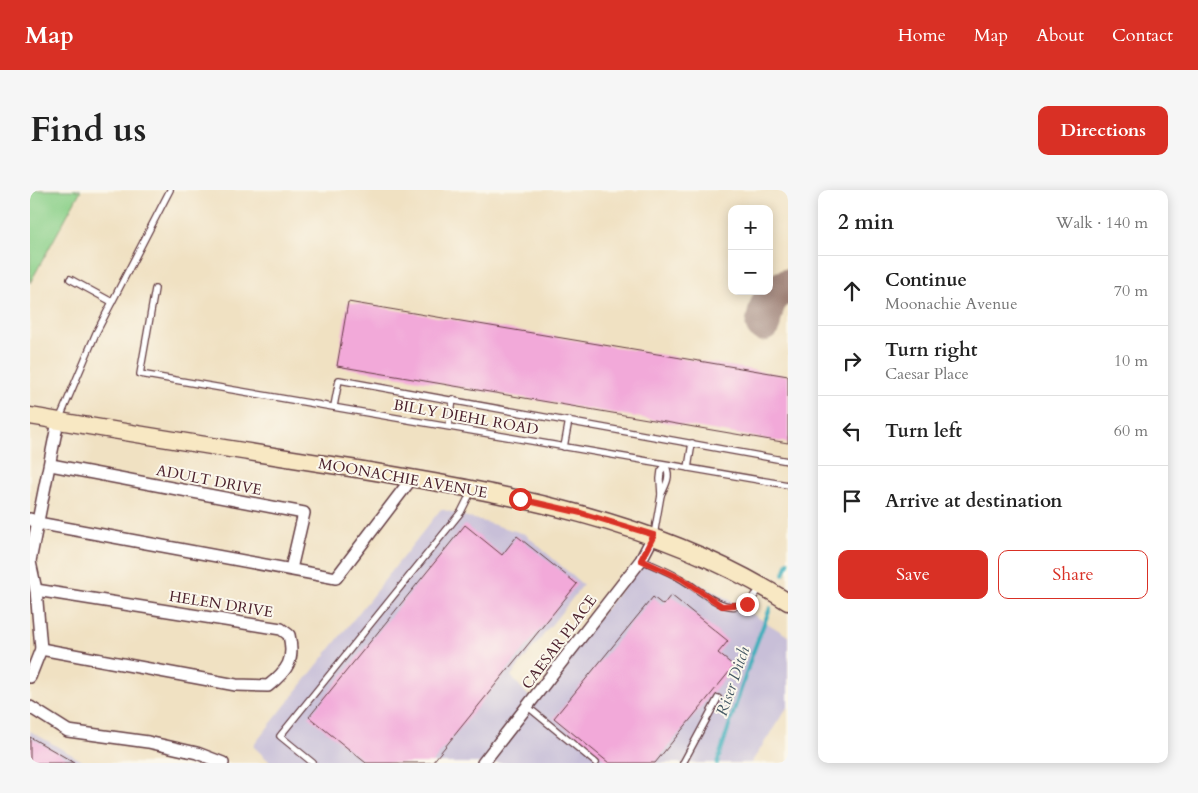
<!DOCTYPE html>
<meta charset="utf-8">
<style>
:root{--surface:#fff;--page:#f6f6f6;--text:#222;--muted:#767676;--line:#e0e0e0;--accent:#d93025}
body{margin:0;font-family:Cardo,serif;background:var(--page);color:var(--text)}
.controls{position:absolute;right:15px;top:15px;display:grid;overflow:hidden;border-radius:10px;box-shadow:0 2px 12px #0003}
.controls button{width:45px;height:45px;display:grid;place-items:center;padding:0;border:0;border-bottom:1px solid var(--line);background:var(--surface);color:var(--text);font:25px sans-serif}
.stop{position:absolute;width:15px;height:15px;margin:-11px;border:4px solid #d93025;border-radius:50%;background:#fff}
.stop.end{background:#d93025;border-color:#fff;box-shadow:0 1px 5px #0008}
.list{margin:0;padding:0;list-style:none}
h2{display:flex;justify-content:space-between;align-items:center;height:65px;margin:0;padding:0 20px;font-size:21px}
h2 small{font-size:16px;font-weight:400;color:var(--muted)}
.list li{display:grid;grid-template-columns:32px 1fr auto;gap:15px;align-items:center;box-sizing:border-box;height:70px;padding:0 20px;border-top:1px solid var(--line)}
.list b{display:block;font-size:19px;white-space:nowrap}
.list p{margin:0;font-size:16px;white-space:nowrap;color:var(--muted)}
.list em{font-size:16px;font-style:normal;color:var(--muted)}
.actions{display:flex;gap:10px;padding:15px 20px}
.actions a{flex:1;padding:11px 0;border:1px solid var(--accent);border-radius:10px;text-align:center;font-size:18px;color:var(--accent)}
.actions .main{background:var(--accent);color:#fff}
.icon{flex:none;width:28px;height:28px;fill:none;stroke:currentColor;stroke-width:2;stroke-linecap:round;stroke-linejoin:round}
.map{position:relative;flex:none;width:758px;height:573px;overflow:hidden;border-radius:10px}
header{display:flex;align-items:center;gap:30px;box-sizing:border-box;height:70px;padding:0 25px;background:var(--accent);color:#fff}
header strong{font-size:24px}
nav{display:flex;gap:28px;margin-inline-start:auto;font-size:18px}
.intro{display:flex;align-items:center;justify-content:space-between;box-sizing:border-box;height:120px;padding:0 30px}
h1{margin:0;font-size:35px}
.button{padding:12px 22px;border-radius:10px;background:var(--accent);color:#fff;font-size:18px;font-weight:700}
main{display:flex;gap:30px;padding:0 30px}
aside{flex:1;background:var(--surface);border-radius:10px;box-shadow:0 2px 12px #0003}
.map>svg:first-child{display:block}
.industrial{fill:#c8bfd8}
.green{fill:#8bd089;stroke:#6a785a}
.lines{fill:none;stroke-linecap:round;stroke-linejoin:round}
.stream{stroke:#40afbc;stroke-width:4}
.taxiway{stroke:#9d8076;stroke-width:35}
.building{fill:#f2a9d9}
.service-casing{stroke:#633c42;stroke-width:8}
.minor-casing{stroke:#633c42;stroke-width:14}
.secondary-casing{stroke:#633c42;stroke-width:19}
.service{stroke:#fff;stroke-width:5.5}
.minor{stroke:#fff;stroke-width:11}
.secondary{stroke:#f8e8c3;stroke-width:16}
.route{stroke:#d93025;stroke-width:6}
.labels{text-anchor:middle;stroke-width:4;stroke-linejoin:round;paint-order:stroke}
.street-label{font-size:15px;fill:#4a1f2b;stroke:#fbf7ec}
.water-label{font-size:16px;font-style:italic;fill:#465965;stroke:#fbf7ec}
</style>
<header>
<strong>Map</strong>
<nav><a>Home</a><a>Map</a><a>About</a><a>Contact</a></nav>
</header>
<div class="intro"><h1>Find us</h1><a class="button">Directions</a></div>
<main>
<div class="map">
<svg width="758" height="573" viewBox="0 0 758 573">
<rect width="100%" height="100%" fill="#fbf7ec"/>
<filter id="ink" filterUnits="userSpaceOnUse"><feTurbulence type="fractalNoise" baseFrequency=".02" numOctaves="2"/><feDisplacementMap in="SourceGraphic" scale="10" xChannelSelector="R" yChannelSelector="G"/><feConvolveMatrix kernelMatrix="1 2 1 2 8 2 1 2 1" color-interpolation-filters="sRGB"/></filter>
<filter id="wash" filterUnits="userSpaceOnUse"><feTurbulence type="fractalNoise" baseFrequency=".0096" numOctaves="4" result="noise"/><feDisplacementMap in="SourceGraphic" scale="20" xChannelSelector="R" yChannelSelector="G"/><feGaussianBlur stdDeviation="1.12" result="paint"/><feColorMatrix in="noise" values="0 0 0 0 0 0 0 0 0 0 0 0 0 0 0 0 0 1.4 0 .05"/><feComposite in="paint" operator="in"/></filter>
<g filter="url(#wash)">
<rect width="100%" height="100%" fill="#f0e1c2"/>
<g class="industrial">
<path d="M411 319 495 344 553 395 481 486 502 510 615 370 683 400 758 446V516L721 573H241L223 556Z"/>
<path d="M0 541 56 573H0Z"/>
</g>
<path class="green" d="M0 0H51L0 93Z"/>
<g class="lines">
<g class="stream">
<path d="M754 384 758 372"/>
<path d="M687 573 722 465 740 418"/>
</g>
<path class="taxiway" d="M733 134C736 116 739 102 758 96"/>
</g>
<g id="blocks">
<g class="building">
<path d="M318 112 758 186V253L307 176Z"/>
<path d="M435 335 472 365 487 346 547 394 402 573H336L279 527Z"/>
<path d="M641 405 698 451 688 463 704 476 625 573H579L524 528 623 407 633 415Z"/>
<path d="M0 547 45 573H0Z"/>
</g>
</g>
</g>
<g filter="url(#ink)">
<use href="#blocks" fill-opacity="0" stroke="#633c42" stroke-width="1"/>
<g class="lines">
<g class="service-casing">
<g id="service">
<path d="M40 89 82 112"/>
<path d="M125 99 110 184 758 295"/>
<path d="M304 216 309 190 758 271"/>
<path d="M29 230 66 143 140 0"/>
<path d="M419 236 423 209"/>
<path d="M534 257 539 230"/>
<path d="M658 278 662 253"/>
<path d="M631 305C636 295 641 286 636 277"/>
<path d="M624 345 631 305 630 289 631 281 636 275"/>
<path d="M611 370C625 376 640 382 653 390 680 407 707 436 731 397"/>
<path d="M498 517 566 573"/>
<path d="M283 573 250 546 431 322 441 302"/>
<path d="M653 573 688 508"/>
</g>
</g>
<g class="minor-casing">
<g id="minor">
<path d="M21 275 274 323 261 379"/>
<path d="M0 329 8 333 306 388 382 288"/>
<path d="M0 371 28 231"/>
<path d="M0 372 6 400 11 459 0 487"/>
<path d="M6 400 251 439 259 445C265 470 258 480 238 496L206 495 11 459"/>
<path d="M0 517 38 541 118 552 167 563 193 573"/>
<path d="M453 573 611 370 624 345"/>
</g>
</g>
<g class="secondary-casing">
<path id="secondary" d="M0 226C109 245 218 262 327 279 477 304 628 329 758 412"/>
</g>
<use href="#service" class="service"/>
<use href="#minor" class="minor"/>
<use href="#secondary" class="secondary"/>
</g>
</g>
<g class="lines" filter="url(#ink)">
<path class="route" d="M490 309 551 323 624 345 611 370 652 389 692 416 717 414"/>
</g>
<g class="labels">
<g class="street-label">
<text transform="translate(436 227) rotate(10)" y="5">BILLY DIEHL ROAD</text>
<text transform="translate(373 288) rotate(10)" y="5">MOONACHIE AVENUE</text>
<text transform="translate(179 290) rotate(11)" y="5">ADULT DRIVE</text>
<text transform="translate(191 414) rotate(9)" y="5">HELEN DRIVE</text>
<text transform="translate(529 452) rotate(-53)" y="5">CAESAR PLACE</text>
</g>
<g class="water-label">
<text transform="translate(702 491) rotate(-71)" y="6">Riser Ditch</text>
</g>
</g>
</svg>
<div class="controls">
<button>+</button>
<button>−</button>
</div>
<div class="stop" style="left:490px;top:309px"></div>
<div class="stop end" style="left:717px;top:414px"></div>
</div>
<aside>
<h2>2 min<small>Walk · 140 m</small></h2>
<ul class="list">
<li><svg class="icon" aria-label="ahead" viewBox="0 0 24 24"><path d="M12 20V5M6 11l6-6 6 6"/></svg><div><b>Continue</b><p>Moonachie Avenue</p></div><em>70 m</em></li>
<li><svg class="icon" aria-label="right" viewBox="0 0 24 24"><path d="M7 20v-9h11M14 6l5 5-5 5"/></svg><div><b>Turn right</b><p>Caesar Place</p></div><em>10 m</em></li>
<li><svg class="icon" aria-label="left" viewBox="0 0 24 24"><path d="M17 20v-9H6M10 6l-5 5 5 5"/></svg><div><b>Turn left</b></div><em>60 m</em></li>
<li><svg class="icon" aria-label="arrive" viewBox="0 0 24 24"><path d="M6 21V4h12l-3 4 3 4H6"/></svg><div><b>Arrive at destination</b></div></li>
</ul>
<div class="actions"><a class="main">Save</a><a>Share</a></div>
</aside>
</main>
